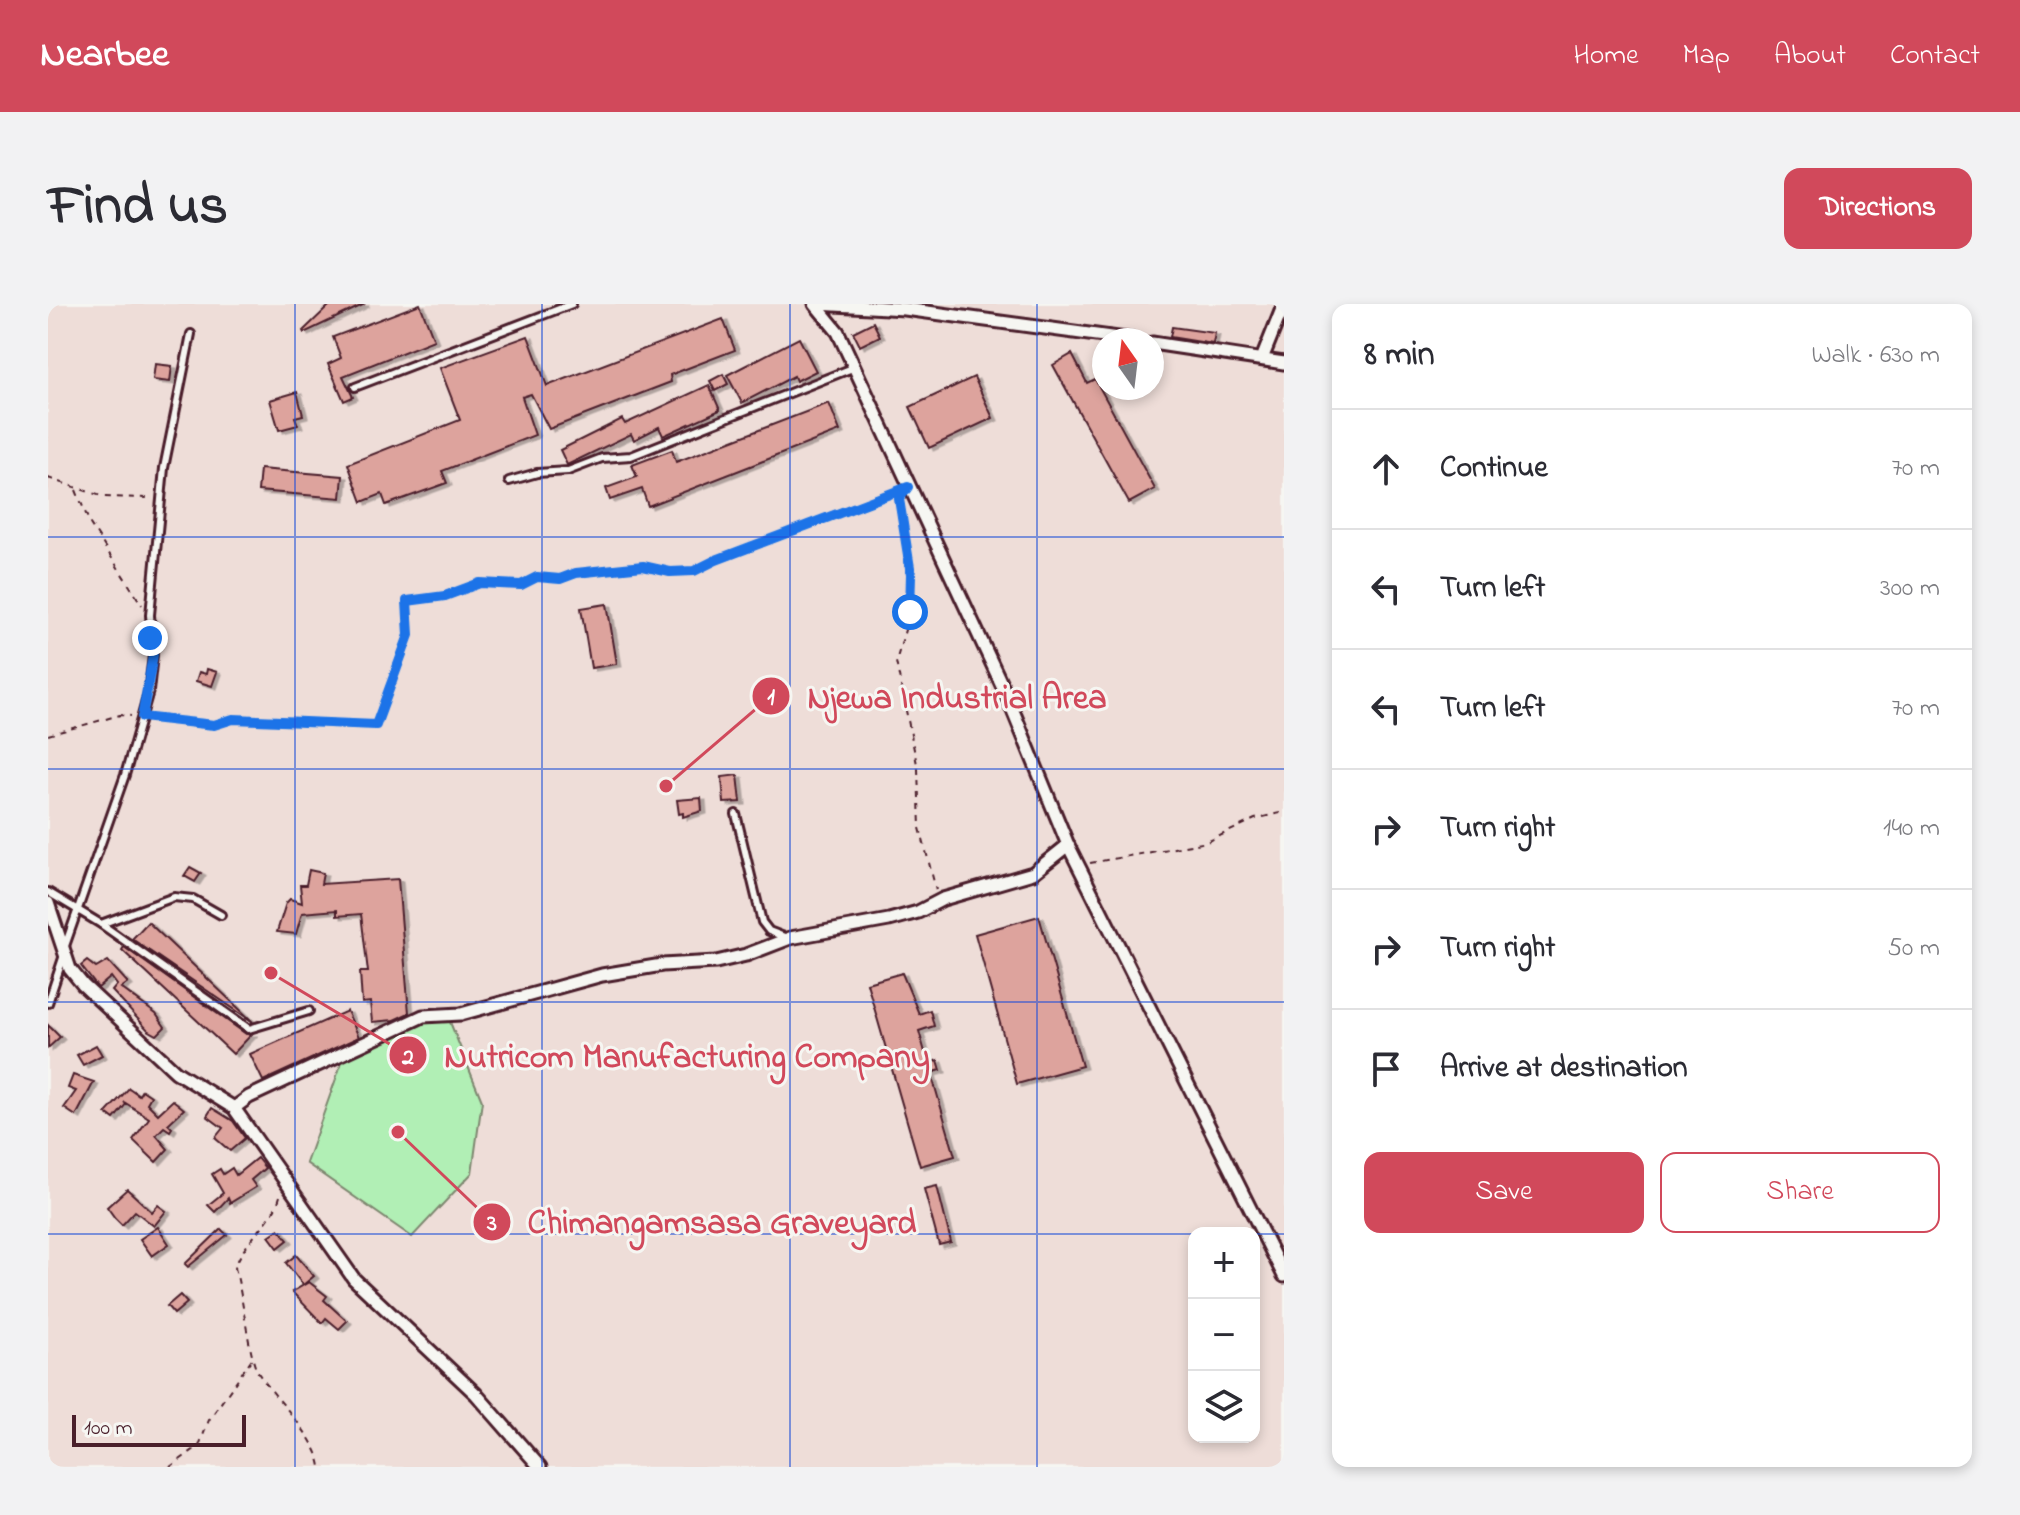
<!DOCTYPE html>
<meta charset="utf-8">
<style>
:root{--surface:#fff;--page:#f2f2f3;--text:#2b2b33;--muted:#7c7c81;--line:#e1e1e2;--accent:#d1495b}
body{margin:0;font-family:"Indie Flower",sans-serif;background:var(--page);color:var(--text)}
.controls{position:absolute;right:24px;bottom:24px;display:grid;overflow:hidden;border-radius:16px;box-shadow:0 4px 12px #0003}
.controls button{width:72px;height:72px;display:grid;place-items:center;padding:0;border:0;border-bottom:2px solid var(--line);background:var(--surface);color:var(--text);font:40px sans-serif}
.compass{position:absolute;left:1044px;top:24px;width:72px;height:72px;border-radius:50%;background:var(--surface);box-shadow:0 4px 12px #0003;rotate:346deg}
.scale{position:absolute;left:24px;bottom:20px;width:174px;box-sizing:border-box;padding-left:8px;border:4px solid #4a1f2b;border-top:0;font-size:22px;line-height:28px;white-space:nowrap;color:#4a1f2b;-webkit-text-stroke:6px #f6f6f2;paint-order:stroke}
.stop{position:absolute;width:24px;height:24px;margin:-18px;border:6px solid #1a73e8;border-radius:50%;background:#fff}
.stop.end{background:#1a73e8;border-color:#fff;box-shadow:0 2px 8px #0008}
.list{margin:0;padding:0;list-style:none}
h2{display:flex;justify-content:space-between;align-items:center;height:104px;margin:0;padding:0 32px;font-size:34px}
h2 small{font-size:26px;font-weight:400;color:var(--muted)}
.list li{display:grid;grid-template-columns:52px 1fr auto;gap:24px;align-items:center;box-sizing:border-box;height:120px;padding:0 32px;border-top:2px solid var(--line)}
.list b{display:block;font-size:30px;white-space:nowrap}
.list em{font-size:26px;font-style:normal;color:var(--muted)}
.actions{display:flex;gap:16px;padding:24px 32px}
.actions a{flex:1;padding:18px 0;border:2px solid var(--accent);border-radius:16px;text-align:center;font-size:28px;color:var(--accent)}
.actions .main{background:var(--accent);color:#fff}
.icon{flex:none;width:44px;height:44px;fill:none;stroke:currentColor;stroke-width:2;stroke-linecap:round;stroke-linejoin:round}
.map{position:relative;flex:none;width:1236px;height:1163px;overflow:hidden;border-radius:16px}
header{display:flex;align-items:center;gap:48px;box-sizing:border-box;height:112px;padding:0 40px;background:var(--accent);color:#fff}
header strong{font-size:38px}
nav{display:flex;gap:44px;margin-inline-start:auto;font-size:28px}
.intro{display:flex;align-items:center;justify-content:space-between;box-sizing:border-box;height:192px;padding:0 48px}
h1{margin:0;font-size:56px}
.button{padding:20px 36px;border-radius:16px;background:var(--accent);color:#fff;font-size:28px;font-weight:700}
main{display:flex;gap:48px;padding:0 48px}
aside{flex:1;background:var(--surface);border-radius:16px;box-shadow:0 4px 12px #0003}
.map>svg:first-child{display:block}
.built{fill:#eeddd8;fill-rule:evenodd}
.green{fill:#b1efb5;stroke:#7e8770;stroke-width:2}
.building{fill:#dda39d;stroke:#4a1f2b;stroke-width:2;filter:url(#shadow)}
.lines{fill:none;stroke-linecap:round;stroke-linejoin:round}
.service-casing{stroke:#4a1f2b;stroke-width:12}
.minor-casing{stroke:#4a1f2b;stroke-width:17}
.path{stroke:#4a1f2b;stroke-width:2;stroke-dasharray:6 6;stroke-linecap:butt}
.service{stroke:#f6f6f2;stroke-width:6}
.minor{stroke:#f6f6f2;stroke-width:11}
.route{stroke:#1a73e8;stroke-width:10}
.grid{fill:none;stroke:#1d4ed8;stroke-width:2;stroke-opacity:0.55}
.leader{fill:none;stroke:#d1495b;stroke-width:3}
.callout-dot{fill:#d1495b;stroke:#f6f6f2;stroke-width:3}
.mark-label{font-size:24px;text-anchor:middle;font-weight:bold;fill:#fff}
.callout-label{font-size:34px;text-anchor:middle;font-weight:bold;fill:#d1495b;stroke:#f6f6f2;stroke-width:6;stroke-linejoin:round;paint-order:stroke}
</style>
<header>
<strong>Nearbee</strong>
<nav><a>Home</a><a>Map</a><a>About</a><a>Contact</a></nav>
</header>
<div class="intro"><h1>Find us</h1><a class="button">Directions</a></div>
<main>
<div class="map">
<svg width="1236" height="1163" viewBox="0 0 1236 1163">
<defs>
<filter id="shadow"><feDropShadow dx="4.5" dy="2.5" stdDeviation="0" flood-color="#0004"/></filter>
</defs>
<rect width="100%" height="100%" fill="#f6f6f2"/>
<filter id="ink" filterUnits="userSpaceOnUse"><feTurbulence type="fractalNoise" baseFrequency=".0125" numOctaves="2"/><feDisplacementMap in="SourceGraphic" scale="16" xChannelSelector="R" yChannelSelector="G"/><feConvolveMatrix kernelMatrix="1 2 1 2 8 2 1 2 1" color-interpolation-filters="sRGB"/></filter>
<g filter="url(#ink)">
<path class="built" d="M0 0H1236V1163H0ZM1056 36H1104V84H1056ZM1146 929H1206V1133H1146Z"/>
<path class="green" d="M378 716 402 718 434 797 424 869 364 933 258 859 295 755Z"/>
<g class="building">
<path d="M283 0H317L256 29 255 27Z"/>
<path d="M372 0 386 36 295 72 305 93 296 97 280 60 293 54 285 33Z"/>
<path d="M675 15 687 46 622 71 623 78 501 125 483 90 474 93 487 131 394 167 399 179 338 201 334 190 314 198 300 160 412 116 392 64 480 32 499 82Z"/>
<path d="M825 18 832 32 812 42 805 28Z"/>
<path d="M1124 23 1167 29 1165 40 1122 33Z"/>
<path d="M751 34 768 67 748 77 746 72 694 99 679 71Z"/>
<path d="M1024 50 1039 79 1047 75 1107 185 1081 199 1005 61Z"/>
<path d="M107 60 124 62 122 78 105 76Z"/>
<path d="M675 70 680 80 667 87 662 77Z"/>
<path d="M926 73 945 114 881 144 862 103Z"/>
<path d="M661 81 672 106 615 132 611 123 586 136 583 130 519 161 512 146 574 115 577 120Z"/>
<path d="M249 88 255 111 247 113 250 121 231 126 222 96Z"/>
<path d="M781 99 792 127 600 202 594 185 562 196 558 184 589 173 584 161 624 146 628 158Z"/>
<path d="M212 165 295 172 293 194 210 187Z"/>
<path d="M559 300 569 360 543 364 533 304Z"/>
<path d="M159 365 169 368 164 382 148 377 151 368 158 370Z"/>
<path d="M690 471 693 498 676 499 674 473Z"/>
<path d="M653 494 654 507 635 513V509L631 510 629 496Z"/>
<path d="M142 563 153 569 147 578 136 572Z"/>
<path d="M261 566 275 569 273 580 350 575 361 709 346 716 324 718 322 698 314 699 312 668H320L313 610 289 612V606L254 609 248 630 229 628 238 599 242 595 254 599 252 581H258Z"/>
<path d="M991 612 1034 762 969 780 927 630Z"/>
<path d="M100 618 205 718 84 635Z"/>
<path d="M76 643 198 730H204L185 750 74 646Z"/>
<path d="M39 657 48 664 60 657 80 679 73 684 108 710 117 723 109 731 100 726 64 687 69 681 63 673 50 684 33 662Z"/>
<path d="M854 669 871 710 882 706 886 722 871 727 880 759 890 756 893 766 883 769 907 852 872 862 819 679Z"/>
<path d="M299 707 311 733 215 777 202 750Z"/>
<path d="M0 721 12 733 0 744Z"/>
<path d="M48 741 54 751 35 761 29 751Z"/>
<path d="M25 771 46 778 28 812 16 804 28 787 20 784Z"/>
<path d="M81 784 91 791 94 786 103 792 99 799 110 810 125 796 136 805 120 820 124 824 122 827 116 823 108 831 120 845 108 858 85 836 101 814 76 798 78 800 66 815 58 809Z"/>
<path d="M164 804 185 817 197 834 182 847 167 834 175 824 159 812Z"/>
<path d="M209 854 217 864 203 876 208 883 182 899 180 894 167 908 160 901 175 889 164 870 172 865 175 870 184 864 188 871Z"/>
<path d="M889 882 903 938 891 941 876 885Z"/>
<path d="M79 885 104 908 110 901 118 907 106 922 87 907 74 921 67 914 59 903Z"/>
<path d="M110 923 121 940 104 952 92 935Z"/>
<path d="M173 925 179 931 140 963 137 960Z"/>
<path d="M231 925 240 936 230 944 221 932Z"/>
<path d="M248 951 266 972 255 981 238 959Z"/>
<path d="M261 978 279 992 276 996 299 1017 291 1025 278 1014 274 1019 244 988Z"/>
<path d="M132 991 139 999 126 1010 119 1002Z"/>
</g>
<g class="lines">
<g class="service-casing">
<g id="service">
<path d="M307 83 524 0"/>
<path d="M461 177 489 169 520 167 554 154 583 152 807 63"/>
<path d="M688 510 714 618 721 627 739 634"/>
<path d="M0 588 53 620 201 725 261 707"/>
<path d="M53 620 126 593 145 595 173 611"/>
<path d="M17 642 77 471 101 387 105 351 102 311 116 164 143 30"/>
<path d="M0 699 15 654"/>
</g>
</g>
<g class="minor-casing">
<g id="minor">
<path d="M767 0 790 28 959 392 1020 541 1236 972"/>
<path d="M769 0 857 5 1085 36"/>
<path d="M1104 39 1236 59"/>
<path d="M1214 55 1236 0"/>
<path d="M0 599 22 665 35 681 128 768 186 804 306 975 428 1090 492 1163"/>
<path d="M186 804 201 793 375 712 413 710 554 671 614 661 668 658 698 651 742 634 841 616 870 608 895 595 985 569 1020 541"/>
</g>
</g>
<g class="path">
<path d="M0 174 56 193 103 194"/>
<path d="M28 186 42 220 94 301"/>
<path d="M852 193 863 270 862 308 848 358 870 465 872 524 888 586"/>
<path d="M101 414 166 421 185 415 328 421 361 331 359 297 397 292 432 279 473 281 489 273 512 275 528 269 595 262 622 268 646 267 851 187"/>
<path d="M0 431 72 411 83 412"/>
<path d="M1042 559 1159 538 1207 515 1236 508"/>
<path d="M232 892C224 921 196 935 187 964 194 987 201 1052 209 1067 225 1093 269 1132 273 1163"/>
<path d="M122 1163 151 1142 161 1116 205 1053"/>
</g>
<use href="#service" class="service"/>
<use href="#minor" class="minor"/>
</g>
</g>
<g class="lines" filter="url(#ink)">
<path class="route" d="M102 334 105 351 94 413 166 421 185 415 328 421 361 331 359 297 397 292 432 279 473 281 489 273 512 275 528 269 595 262 622 268 646 267 668 256 860 183 851 195 863 270 862 308"/>
</g>
<path class="grid" d="M247 0V1163M494 0V1163M742 0V1163M989 0V1163M0 233H1236M0 465H1236M0 698H1236M0 930H1146M1206 930H1236"/>
<path class="leader" d="M618 482L723 392M223 669L360 751M350 828L444 918"/>
<g class="callout-dot">
<circle cx="618" cy="482" r="8"/>
<circle cx="223" cy="669" r="8"/>
<circle cx="350" cy="828" r="8"/>
<circle cx="723" cy="392" r="20"/>
<circle cx="360" cy="751" r="20"/>
<circle cx="444" cy="918" r="20"/>
</g>
<g class="mark-label">
<text x="723" y="400">1</text>
<text x="360" y="760">2</text>
<text x="444" y="926">3</text>
</g>
<g class="callout-label">
<text x="909" y="404">Njewa Industrial Area</text>
<text x="639" y="763">Nutricom Manufacturing Company</text>
<text x="674" y="929">Chimangamsasa Graveyard</text>
</g>
</svg>
<div class="controls">
<button>+</button>
<button>−</button>
<button><svg class="icon" aria-label="layers" viewBox="0 0 24 24"><path d="M12 4l9 5-9 5-9-5zM3 14l9 5 9-5"/></svg></button>
</div>
<svg class="compass" viewBox="-18 -18 36 36"><path d="M0-13l5 13h-10z" fill="#e53935"/><path d="M0 13l5-13h-10z" fill="#7c7c81"/></svg>
<div class="scale">100 m</div>
<div class="stop" style="left:862px;top:308px"></div>
<div class="stop end" style="left:102px;top:334px"></div>
</div>
<aside>
<h2>8 min<small>Walk · 630 m</small></h2>
<ul class="list">
<li><svg class="icon" aria-label="ahead" viewBox="0 0 24 24"><path d="M12 20V5M6 11l6-6 6 6"/></svg><div><b>Continue</b></div><em>70 m</em></li>
<li><svg class="icon" aria-label="left" viewBox="0 0 24 24"><path d="M17 20v-9H6M10 6l-5 5 5 5"/></svg><div><b>Turn left</b></div><em>300 m</em></li>
<li><svg class="icon" aria-label="left" viewBox="0 0 24 24"><path d="M17 20v-9H6M10 6l-5 5 5 5"/></svg><div><b>Turn left</b></div><em>70 m</em></li>
<li><svg class="icon" aria-label="right" viewBox="0 0 24 24"><path d="M7 20v-9h11M14 6l5 5-5 5"/></svg><div><b>Turn right</b></div><em>140 m</em></li>
<li><svg class="icon" aria-label="right" viewBox="0 0 24 24"><path d="M7 20v-9h11M14 6l5 5-5 5"/></svg><div><b>Turn right</b></div><em>50 m</em></li>
<li><svg class="icon" aria-label="arrive" viewBox="0 0 24 24"><path d="M6 21V4h12l-3 4 3 4H6"/></svg><div><b>Arrive at destination</b></div></li>
</ul>
<div class="actions"><a class="main">Save</a><a>Share</a></div>
</aside>
</main>
